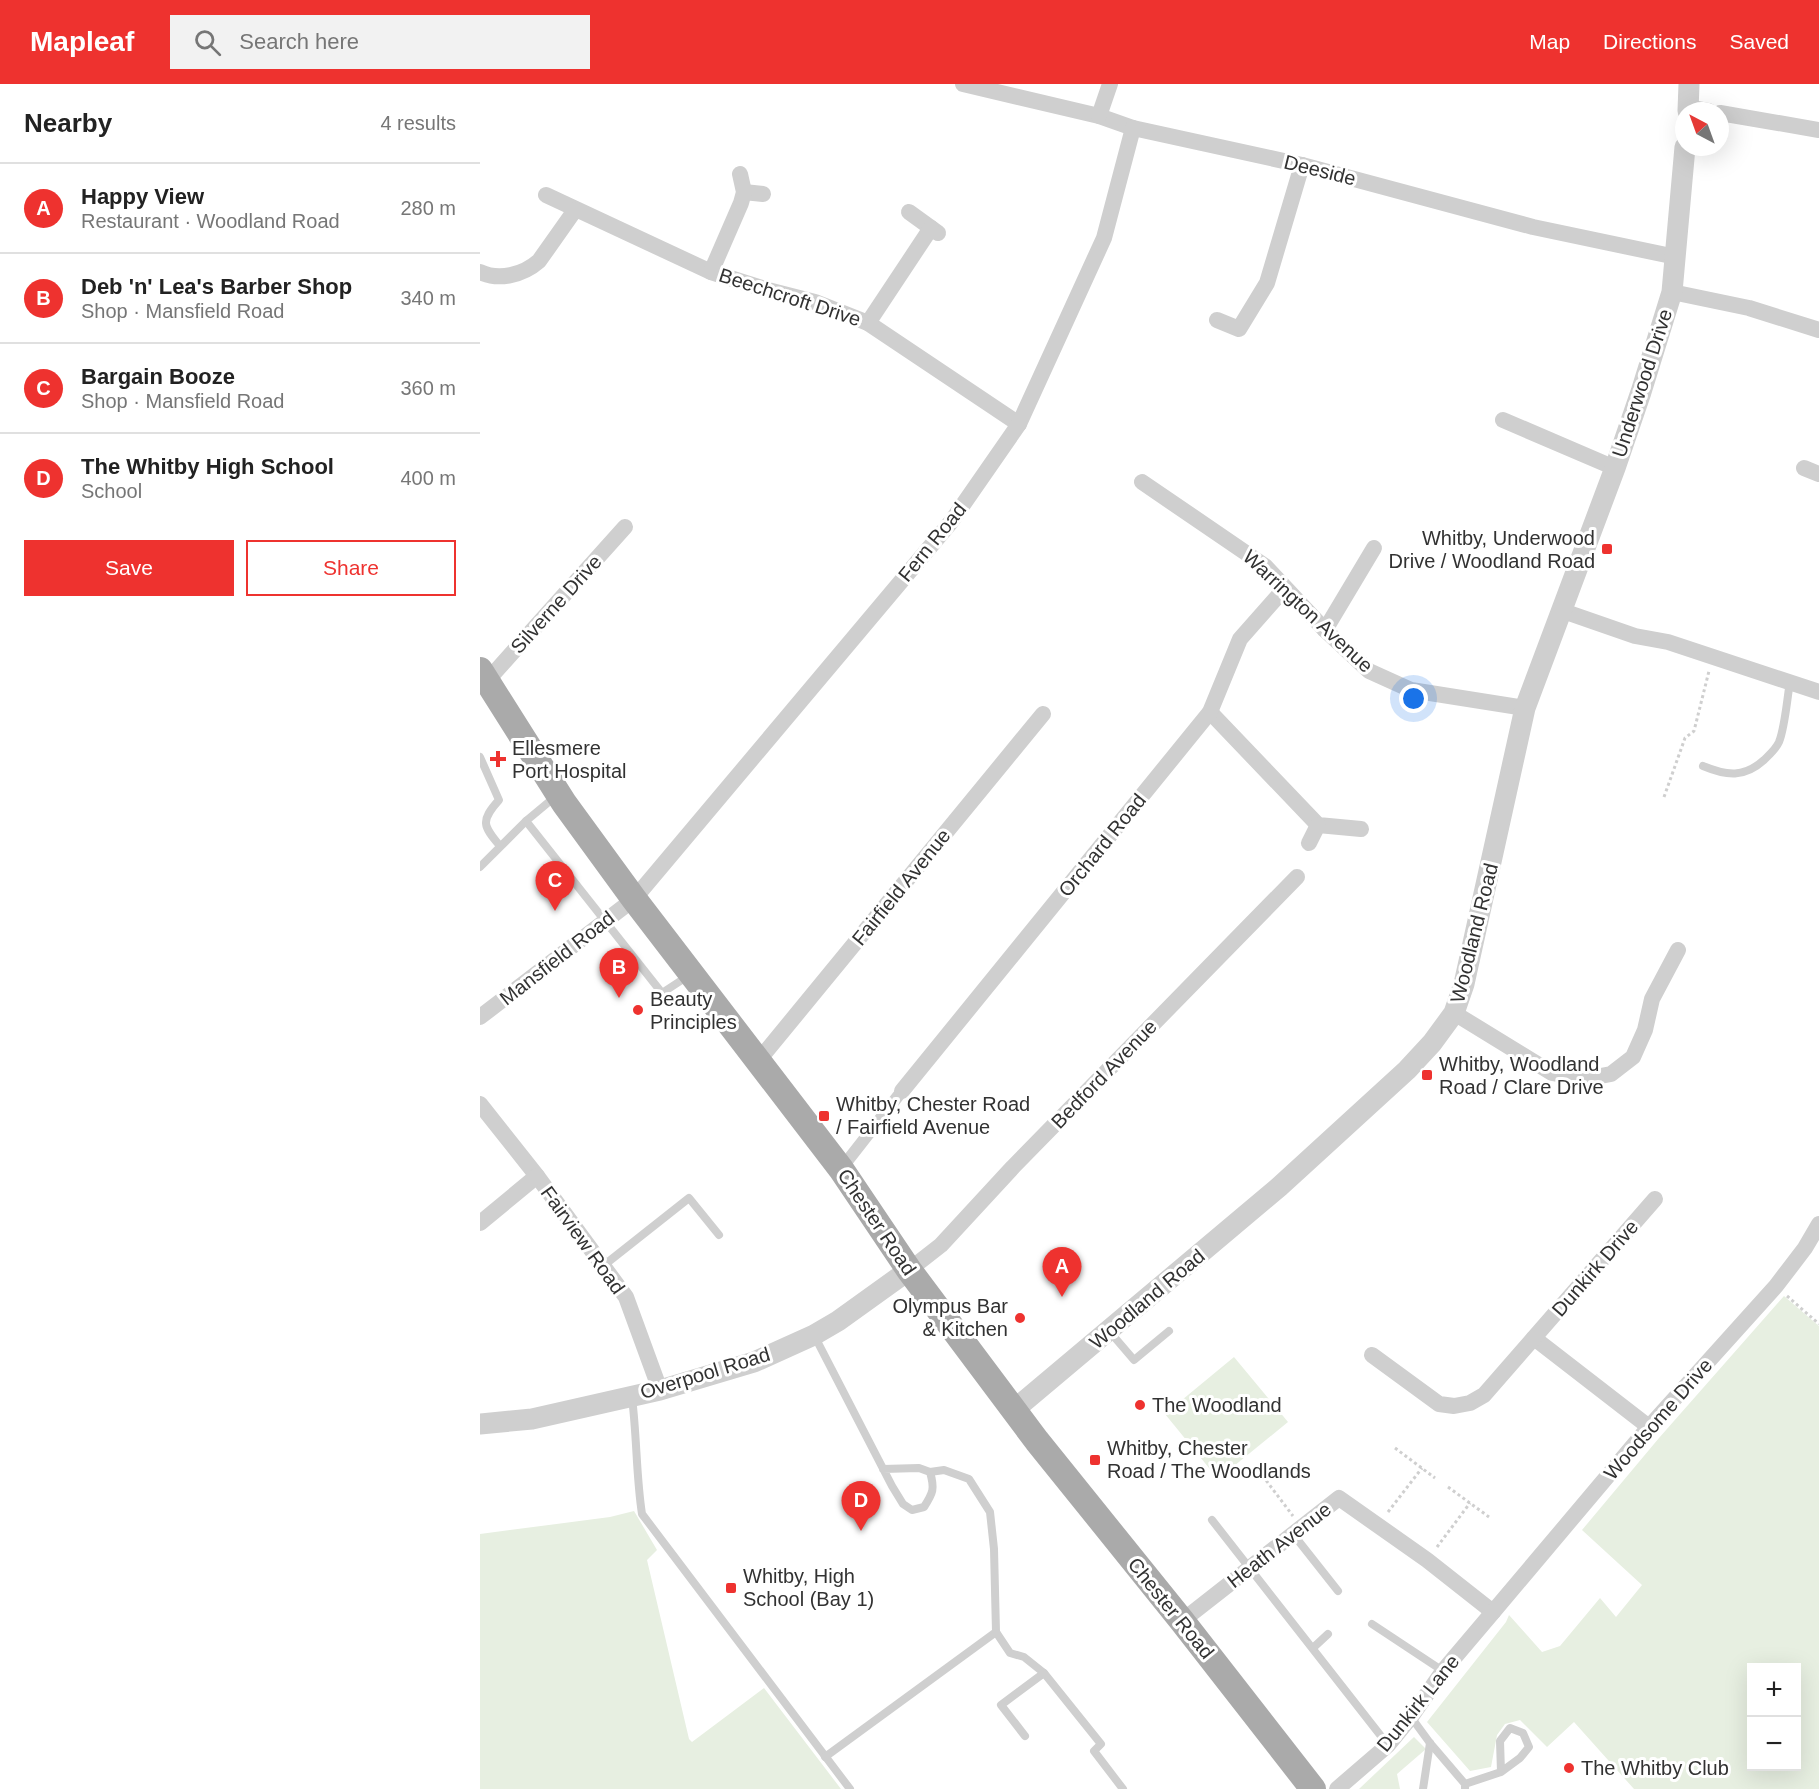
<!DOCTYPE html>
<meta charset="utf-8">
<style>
:root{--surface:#fff;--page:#f2f2f2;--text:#222;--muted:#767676;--line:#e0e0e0;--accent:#ee322f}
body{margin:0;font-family:Arial,sans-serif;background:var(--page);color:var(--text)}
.controls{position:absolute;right:18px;bottom:18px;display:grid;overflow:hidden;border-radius:0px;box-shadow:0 6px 24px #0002}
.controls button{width:54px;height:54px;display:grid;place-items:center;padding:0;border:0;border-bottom:2px solid var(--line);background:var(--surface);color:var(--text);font:30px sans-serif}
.compass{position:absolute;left:1195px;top:18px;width:54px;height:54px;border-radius:50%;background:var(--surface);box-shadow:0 6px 24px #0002;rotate:319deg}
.you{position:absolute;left:934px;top:615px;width:21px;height:21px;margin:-15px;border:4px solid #fff;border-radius:50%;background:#1a73e8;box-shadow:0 0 0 9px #1a73e833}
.badge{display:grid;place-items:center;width:39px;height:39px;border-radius:50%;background:var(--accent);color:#fff;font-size:20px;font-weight:700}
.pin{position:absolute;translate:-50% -50px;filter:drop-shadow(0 2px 3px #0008)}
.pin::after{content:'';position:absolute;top:32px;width:21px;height:18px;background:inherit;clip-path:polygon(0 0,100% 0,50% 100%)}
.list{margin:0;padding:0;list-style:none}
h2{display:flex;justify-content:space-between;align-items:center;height:78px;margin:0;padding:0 24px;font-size:26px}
h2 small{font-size:20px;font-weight:400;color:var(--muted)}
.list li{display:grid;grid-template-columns:39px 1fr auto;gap:18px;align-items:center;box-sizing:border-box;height:90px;padding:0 24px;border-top:2px solid var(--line)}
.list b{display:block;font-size:22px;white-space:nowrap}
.list p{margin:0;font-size:20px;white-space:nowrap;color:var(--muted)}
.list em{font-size:20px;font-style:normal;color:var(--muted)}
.actions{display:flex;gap:12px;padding:18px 24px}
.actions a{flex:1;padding:14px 0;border:2px solid var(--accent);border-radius:0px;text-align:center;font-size:21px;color:var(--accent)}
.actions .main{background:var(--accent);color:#fff}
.icon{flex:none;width:33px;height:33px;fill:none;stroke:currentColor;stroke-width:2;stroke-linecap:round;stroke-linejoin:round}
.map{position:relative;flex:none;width:1339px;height:1705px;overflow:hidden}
header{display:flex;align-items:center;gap:36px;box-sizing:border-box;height:84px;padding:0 30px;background:var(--accent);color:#fff}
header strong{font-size:28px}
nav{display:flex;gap:33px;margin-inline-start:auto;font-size:21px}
.search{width:420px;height:54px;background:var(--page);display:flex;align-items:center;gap:15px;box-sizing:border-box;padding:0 21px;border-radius:0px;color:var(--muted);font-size:22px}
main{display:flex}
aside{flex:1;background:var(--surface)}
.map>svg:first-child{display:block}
.green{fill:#e7efe1;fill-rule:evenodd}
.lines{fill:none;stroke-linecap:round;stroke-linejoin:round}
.path{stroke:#cfcfcf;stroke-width:3;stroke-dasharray:3 3;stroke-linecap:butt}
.service{stroke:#cfcfcf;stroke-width:8}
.pedestrian{stroke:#cfcfcf;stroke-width:12}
.minor{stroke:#cfcfcf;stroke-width:16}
.tertiary{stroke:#cfcfcf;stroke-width:21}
.primary{stroke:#aaa;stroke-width:26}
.poi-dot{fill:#ee322f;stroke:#fff;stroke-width:2}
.labels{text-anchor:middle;stroke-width:6;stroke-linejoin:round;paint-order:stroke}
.street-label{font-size:20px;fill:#323232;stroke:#fff}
.poi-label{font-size:20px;fill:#323232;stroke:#fff;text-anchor:start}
</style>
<header>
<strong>Mapleaf</strong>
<div class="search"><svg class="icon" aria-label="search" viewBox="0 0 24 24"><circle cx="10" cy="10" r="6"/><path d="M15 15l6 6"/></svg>Search here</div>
<nav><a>Map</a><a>Directions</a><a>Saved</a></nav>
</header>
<main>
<aside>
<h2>Nearby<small>4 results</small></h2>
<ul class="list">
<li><span class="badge">A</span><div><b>Happy View</b><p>Restaurant · Woodland Road</p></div><em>280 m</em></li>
<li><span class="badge">B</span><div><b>Deb 'n' Lea's Barber Shop</b><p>Shop · Mansfield Road</p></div><em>340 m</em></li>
<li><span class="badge">C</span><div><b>Bargain Booze</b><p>Shop · Mansfield Road</p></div><em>360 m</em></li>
<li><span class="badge">D</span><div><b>The Whitby High School</b><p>School</p></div><em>400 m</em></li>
</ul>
<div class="actions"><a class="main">Save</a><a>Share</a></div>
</aside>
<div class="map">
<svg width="1339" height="1705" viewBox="0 0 1339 1705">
<rect width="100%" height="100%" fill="#fff"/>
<g class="green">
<path d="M1304 1212 1339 1242V1705H1154L1094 1638 1067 1663 1040 1636 1025 1640 1017 1651 1011 1683 990 1687 947 1638 1026 1538 1029 1531 1062 1568 1080 1562 1120 1514 1136 1533 1162 1501 1102 1446 1179 1354ZM1272 1584H1316V1682H1272Z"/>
<path d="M754 1273 808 1338 738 1395 685 1330Z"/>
<path d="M154 1427 177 1466 167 1476 209 1655 212 1658 284 1604 361 1705H0V1450L130 1433Z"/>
<path d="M934 1653 946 1665 917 1690 920 1705H879Z"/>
</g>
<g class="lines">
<g class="path">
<path d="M1184 713 1205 654 1214 647 1229 587"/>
<path d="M1307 1212 1339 1240"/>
<path d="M915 1364 955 1394"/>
<path d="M779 1387 813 1432"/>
<path d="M968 1403 1009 1433"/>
<path d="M908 1428 942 1384"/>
<path d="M957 1463 990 1419"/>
</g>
<g class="service">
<path d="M0 673 19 716C0 737 3 742 20 762"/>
<path d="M1223 682C1247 692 1264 694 1284 676 1289 671 1296 665 1299 658 1305 643 1307 615 1310 598"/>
<path d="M76 712 46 737 182 909 208 892"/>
<path d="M0 783 46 737"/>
<path d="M123 1182 209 1114 239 1151"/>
<path d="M630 1248 654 1276 689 1247"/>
<path d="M334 1251 412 1402 423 1420 432 1426 444 1423C453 1409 455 1405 450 1388L439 1384 403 1385"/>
<path d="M152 1314C157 1353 156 1391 162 1430L370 1705"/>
<path d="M450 1388 464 1386 489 1395 510 1428 514 1465 516 1548 530 1569 544 1573 564 1589"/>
<path d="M732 1436 908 1661"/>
<path d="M813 1450 858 1507"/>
<path d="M892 1540 963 1587"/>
<path d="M834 1563 848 1550"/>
<path d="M931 1633 950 1659 985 1700V1704"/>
<path d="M545 1652 521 1621 564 1589 621 1660 614 1667 643 1705"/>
<path d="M345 1673 516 1548"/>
<path d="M985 1700 1021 1688 1020 1657 1030 1644 1043 1649 1049 1663 1040 1674 1021 1688"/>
<path d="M943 1705 950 1659"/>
</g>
<path class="pedestrian" d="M361 1085 422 1007"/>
<g class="minor">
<path d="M483 0 619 32 653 44 822 81 1053 143 1196 173"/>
<path d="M1208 23 1229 27"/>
<path d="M1240 29 1339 46"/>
<path d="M619 32 630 0"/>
<path d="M264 108 283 110"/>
<path d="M66 111 231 188 288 206 335 218 388 239 539 340"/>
<path d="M429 128 458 149"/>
<path d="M0 188C19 197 43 191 59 177L95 126"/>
<path d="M231 188 261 119 264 108 260 90"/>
<path d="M1192 208 1269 224 1339 246"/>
<path d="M737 236 759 245 787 199 822 81"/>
<path d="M388 239 451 144"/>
<path d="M1023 336 1135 384"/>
<path d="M1324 384 1339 390"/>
<path d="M662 398 785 482 845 546 889 587 931 606 1045 624"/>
<path d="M1083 527 1155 552 1188 558 1339 608"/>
<path d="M845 546 894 464"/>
<path d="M7 597 145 443"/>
<path d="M730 628 838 741 881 745"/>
<path d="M829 759 838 741"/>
<path d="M974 929 1072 989 1105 995 1131 990 1153 973 1165 946 1172 915 1198 866"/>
<path d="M0 933 154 815 471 438 539 340 624 154 653 44"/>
<path d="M279 976 563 630"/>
<path d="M422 1007 730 628 760 555 805 504"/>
<path d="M0 1020 57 1092 146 1213 180 1306"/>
<path d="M0 1139 57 1092"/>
<path d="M429 1186 461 1161 533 1083 817 793"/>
<path d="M1054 1254 1169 1343"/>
<path d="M892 1271 959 1320 974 1322 990 1319 1004 1311 1175 1115"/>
<path d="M702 1537 859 1414 947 1476 1013 1528"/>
<path d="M857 1705 908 1661 931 1633 963 1587 1013 1528 1169 1343 1296 1202 1325 1164 1339 1140"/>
</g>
<g class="tertiary">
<path d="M1208 27 1209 0"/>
<path d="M534 1326 799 1103 927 986 952 959 974 929 984 900 1045 624 1135 384 1161 308 1192 208 1205 63"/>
<path d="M0 1340 52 1335 180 1306 274 1278 334 1251 358 1237 429 1186"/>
</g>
<path class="primary" d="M0 586 84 719 154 815 361 1085 429 1186 557 1357 702 1537 833 1705"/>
</g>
<g class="poi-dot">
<rect x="1121" y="459" width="12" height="12" rx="3"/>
<path d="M15 666h6v6h6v6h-6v6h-6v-6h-6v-6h6z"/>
<circle cx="158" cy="926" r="6"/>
<rect x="941" y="985" width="12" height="12" rx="3"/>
<rect x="338" y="1026" width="12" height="12" rx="3"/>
<circle cx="540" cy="1234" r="6"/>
<circle cx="660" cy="1321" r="6"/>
<rect x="609" y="1370" width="12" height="12" rx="3"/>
<rect x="245" y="1498" width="12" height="12" rx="3"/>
<circle cx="1089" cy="1684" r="6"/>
</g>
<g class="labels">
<g class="street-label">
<text transform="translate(840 86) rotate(14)" y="7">Deeside</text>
<text transform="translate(310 213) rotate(18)" y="7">Beechcroft Drive</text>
<text transform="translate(1162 299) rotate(-72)" y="7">Underwood Drive</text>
<text transform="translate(452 458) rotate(-51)" y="7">Fern Road</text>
<text transform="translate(76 520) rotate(-48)" y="7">Silverne Drive</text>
<text transform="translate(828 527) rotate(43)" y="7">Warrington Avenue</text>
<text transform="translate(622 761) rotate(-51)" y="7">Orchard Road</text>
<text transform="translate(421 803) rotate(-51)" y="7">Fairfield Avenue</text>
<text transform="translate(994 849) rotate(-76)" y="7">Woodland Road</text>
<text transform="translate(77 874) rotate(-38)" y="7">Mansfield Road</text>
<text transform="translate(624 990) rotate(-46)" y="7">Bedford Avenue</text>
<text transform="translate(397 1138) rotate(56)" y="7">Chester Road</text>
<text transform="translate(103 1156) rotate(54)" y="7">Fairview Road</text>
<text transform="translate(1115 1184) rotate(-49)" y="7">Dunkirk Drive</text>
<text transform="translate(667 1215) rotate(-40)" y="7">Woodland Road</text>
<text transform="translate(225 1289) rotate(-17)" y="7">Overpool Road</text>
<text transform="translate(1178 1335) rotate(-49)" y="7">Woodsome Drive</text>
<text transform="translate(799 1461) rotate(-38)" y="7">Heath Avenue</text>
<text transform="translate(691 1524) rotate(51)" y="7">Chester Road</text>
<text transform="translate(938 1619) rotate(-51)" y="7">Dunkirk Lane</text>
</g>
<g class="poi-label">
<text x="1115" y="461" text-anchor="end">Whitby, Underwood<tspan x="1115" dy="23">Drive / Woodland Road</tspan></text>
<text x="32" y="671">Ellesmere<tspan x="32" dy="23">Port Hospital</tspan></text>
<text x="170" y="922">Beauty<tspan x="170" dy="23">Principles</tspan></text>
<text x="959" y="987">Whitby, Woodland<tspan x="959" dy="23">Road / Clare Drive</tspan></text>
<text x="356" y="1027">Whitby, Chester Road<tspan x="356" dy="23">/ Fairfield Avenue</tspan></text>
<text x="528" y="1229" text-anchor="end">Olympus Bar<tspan x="528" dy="23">&amp; Kitchen</tspan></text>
<text x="672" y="1328">The Woodland</text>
<text x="627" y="1371">Whitby, Chester<tspan x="627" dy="23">Road / The Woodlands</tspan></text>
<text x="263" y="1499">Whitby, High<tspan x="263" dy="23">School (Bay 1)</tspan></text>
<text x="1101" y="1691">The Whitby Club</text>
</g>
</g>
</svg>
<div class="controls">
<button>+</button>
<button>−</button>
</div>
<svg class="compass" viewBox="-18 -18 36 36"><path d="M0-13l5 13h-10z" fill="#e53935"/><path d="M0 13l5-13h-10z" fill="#767676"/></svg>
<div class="you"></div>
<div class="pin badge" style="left:582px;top:1213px">A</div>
<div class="pin badge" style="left:139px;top:914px">B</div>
<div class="pin badge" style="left:75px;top:827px">C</div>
<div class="pin badge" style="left:381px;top:1447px">D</div>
</div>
</main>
